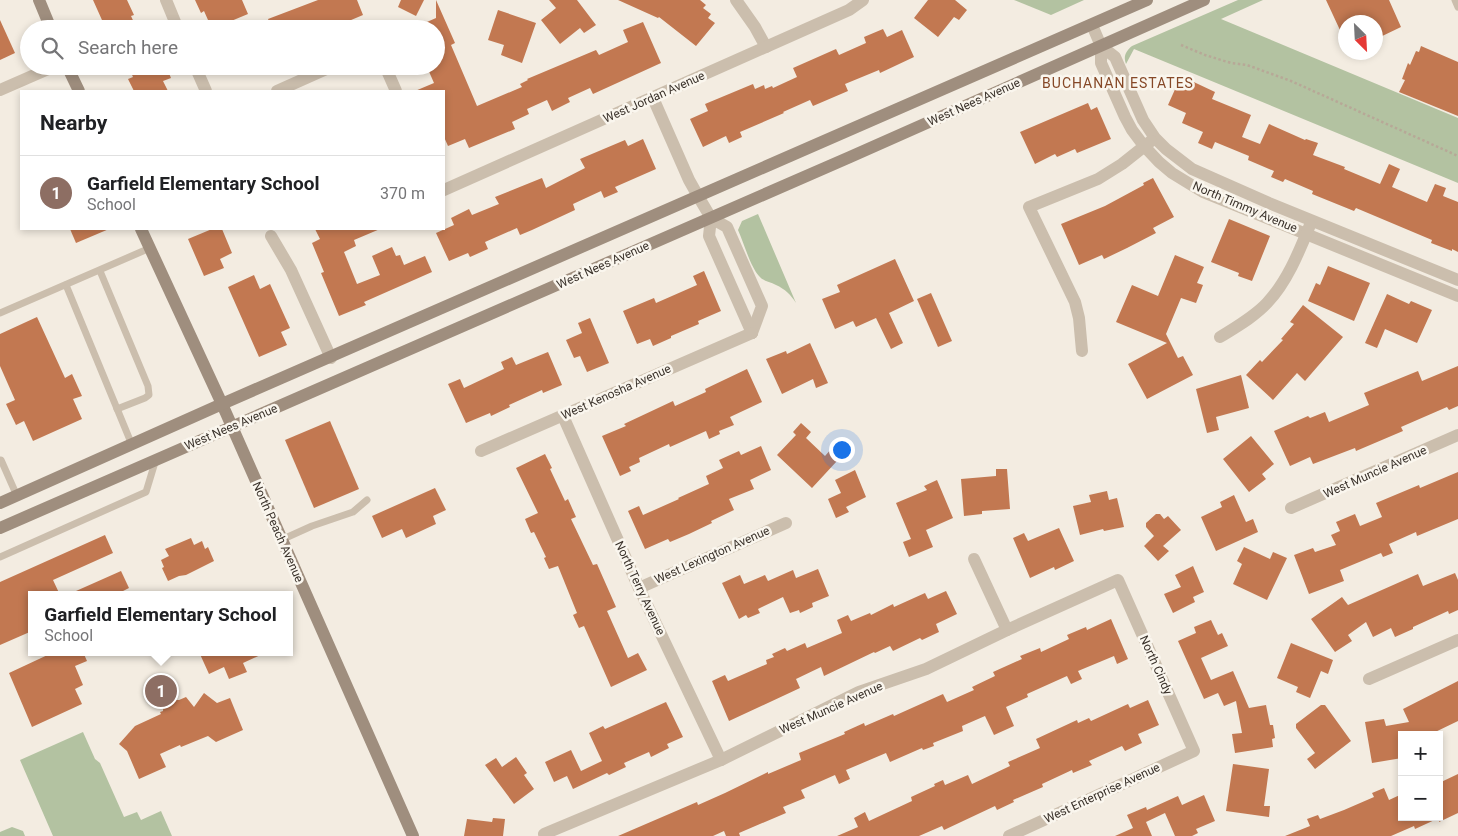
<!DOCTYPE html>
<meta charset="utf-8">
<style>
:root{--surface:#fff;--page:#f6f6f6;--text:#202124;--muted:#757577;--line:#e0e0e0;--accent:#ea580c}
body{margin:0;font-family:Roboto,sans-serif;background:var(--page);color:var(--text)}
.controls{position:absolute;right:15px;bottom:15px;display:grid;overflow:hidden;border-radius:0px;box-shadow:0 2px 8px #0003}
.controls button{width:45px;height:45px;display:grid;place-items:center;padding:0;border:0;border-bottom:1px solid var(--line);background:var(--surface);color:var(--text);font:25px sans-serif}
.compass{position:absolute;left:1338px;top:15px;width:45px;height:45px;border-radius:50%;background:var(--surface);box-shadow:0 2px 8px #0003;rotate:156deg}
.you{position:absolute;left:841px;top:449px;width:18px;height:18px;margin:-12px;border:4px solid #fff;border-radius:50%;background:#1a73e8;box-shadow:0 0 0 8px #1a73e833}
.badge{display:grid;place-items:center;width:32px;height:32px;border-radius:50%;background:var(--accent);color:#fff;font-size:16px;font-weight:700}
.pin{position:absolute;translate:-50% -50%;border:2px solid #fff;box-shadow:0 1px 5px #0006}
.popup{position:absolute;left:28px;top:591px;width:265px;height:65px;box-sizing:border-box;display:grid;place-content:center;border-radius:0px;background:var(--surface);filter:drop-shadow(0 1px 4px #0005);font-size:16px;white-space:nowrap;color:var(--muted)}
.popup b{font-size:19px;color:var(--text)}
.popup::after{content:'';position:absolute;left:50%;top:100%;margin-left:-10px;border:10px solid transparent;border-top-color:var(--surface)}
.list{margin:0;padding:0;list-style:none}
h2{display:flex;justify-content:space-between;align-items:center;height:65px;margin:0;padding:0 20px;font-size:21px}
h2 small{font-size:16px;font-weight:400;color:var(--muted)}
.list li{display:grid;grid-template-columns:32px 1fr auto;gap:15px;align-items:center;box-sizing:border-box;height:75px;padding:0 20px;border-top:1px solid var(--line)}
.list b{display:block;font-size:19px;white-space:nowrap}
.list p{margin:0;font-size:16px;white-space:nowrap;color:var(--muted)}
.list em{font-size:16px;font-style:normal;color:var(--muted)}
.icon{flex:none;width:28px;height:28px;fill:none;stroke:currentColor;stroke-width:2;stroke-linecap:round;stroke-linejoin:round}
.map{position:relative;flex:none;width:1458px;height:836px;overflow:hidden}
.search{position:absolute;background:var(--surface);box-shadow:0 2px 8px #0003;left:20px;top:20px;width:425px;height:55px;display:flex;align-items:center;gap:12px;box-sizing:border-box;padding:0 18px;border-radius:28px;color:var(--muted);font-size:19px}
.panel{position:absolute;background:var(--surface);box-shadow:0 2px 8px #0003;left:20px;top:90px;width:425px;height:140px;border-radius:0px}
.map>svg:first-child{display:block}
.green{fill:#b3c2a1}
.building{fill:#c27851}
.lines{fill:none;stroke-linecap:round;stroke-linejoin:round}
.path{stroke:#b7a897;stroke-width:2.5;stroke-dasharray:2.5 2.5;stroke-linecap:butt}
.lane{stroke:#cbbead;stroke-width:7}
.street{stroke:#cbbead;stroke-width:12}
.secondary{stroke:#9f8e7e;stroke-width:12}
.labels{text-anchor:middle;stroke-width:5;stroke-linejoin:round;paint-order:stroke}
.street-label{font-size:12px;fill:#3a322b;stroke:#faf6ee}
.neighbourhood-label{font-size:14px;letter-spacing:1px;fill:#864827;stroke:#faf6ee}
</style>
<div class="map">
<svg width="1458" height="836" viewBox="0 0 1458 836">
<rect width="100%" height="100%" fill="#f3ece1"/>
<g class="green">
<path d="M1014 0H1084L1051 15Z"/>
<path d="M1238 0H1263L1221 19 1458 118V183L1134 49 1126 64C1123 56 1126 51 1132 46Z"/>
<path d="M758 214 796 303C791 295 785 289 776 285 770 282 764 282 759 276 750 266 744 243 738 230L742 221Z"/>
<path d="M83 732 95 759 100 763 124 817 137 812 141 820 161 811 172 836H53L20 760Z"/>
<path d="M12 827 23 831 25 836H0V832Z"/>
</g>
<g class="building">
<path d="M93 0H127L134 15 131 16 137 29H106Z"/>
<path d="M195 0H242L248 14 212 29 204 11 201 13Z"/>
<path d="M318 0H357L363 15 344 23 346 29H272L268 19Z"/>
<path d="M401 0H424L416 16 398 7Z"/>
<path d="M436 0 455 43 451 45 477 106 522 87 520 84 528 80 527 79 596 50 599 55 628 42 623 30 643 22 661 63 593 94 590 88 568 98 570 102 552 111 547 100 527 109 529 114 512 122 515 129 469 148 465 139 448 146 444 137V91H415L434 83 427 67 436 66V29H411L436 18Z"/>
<path d="M549 0H577L596 25 584 33 580 28 560 44 541 20 556 8Z"/>
<path d="M618 0H700L706 5 703 8 711 14 708 18 715 23 696 46 659 17 658 18Z"/>
<path d="M928 0H955L967 10 959 20 954 17 938 37 914 18Z"/>
<path d="M1326 0H1389L1401 27 1376 39V22H1346V43Z"/>
<path d="M498 10 536 23 522 63 501 55 504 45 488 40Z"/>
<path d="M0 20 15 53 0 60Z"/>
<path d="M883 29 887 37 902 30 914 57 880 73 879 70 845 84 848 91 813 106 810 100 783 112 784 113 740 132 742 137 729 143 726 136 703 147 690 119 708 111 705 104 753 84 755 89 764 85 765 89 772 86 773 88 797 77 793 68 836 49 839 55 866 43 864 37Z"/>
<path d="M1421 46 1458 62V116L1399 92 1405 80 1402 79 1408 63 1410 65 1416 51 1419 52Z"/>
<path d="M128 66H166L171 78 163 81 168 91H134L128 79 133 77Z"/>
<path d="M1181 76 1215 92 1212 99 1251 115 1242 137 1260 144 1269 124 1305 140 1306 139 1318 143 1313 155 1345 167 1344 169 1380 184 1389 164 1400 169 1392 187 1427 202 1435 184 1446 188 1443 196 1458 202V252L1452 249V251L1431 243 1432 240 1356 208 1354 211 1312 194 1313 191 1285 179 1283 182 1271 177 1274 171 1248 160 1249 156 1215 142 1212 149 1198 143 1203 132 1182 123 1186 113 1168 105Z"/>
<path d="M1088 103 1091 110 1097 107 1111 139 1077 153 1075 149 1057 157 1055 154 1035 164 1020 132Z"/>
<path d="M643 139 656 169 615 187 618 192 604 198 601 191 573 204 575 210 532 230 520 235 517 228 485 242 488 249 470 257 468 253 449 261 436 233 454 225 451 218 469 209 472 215 499 204 495 197 542 178 546 188 585 168 580 159 625 140 628 146Z"/>
<path d="M1153 178 1174 217 1153 228 1156 233 1127 248 1104 259 1102 255 1079 265 1061 224 1105 206 1144 185 1143 183Z"/>
<path d="M1229 219 1270 236 1252 281 1238 276 1239 273 1211 262Z"/>
<path d="M70 229H109L76 243Z"/>
<path d="M212 229H222L232 253 220 259 224 268 204 276 188 239Z"/>
<path d="M315 229H380L354 240 356 246 344 252 357 284 380 275 372 256 392 247 396 256 400 255 404 265 425 256 432 272 364 302 366 305 339 316 321 273 324 272 312 243 320 239Z"/>
<path d="M1175 255 1204 267 1197 283 1203 285 1196 303 1181 298 1166 334 1178 358 1183 356 1193 375 1147 399 1128 364 1167 343 1116 322 1132 285 1158 296Z"/>
<path d="M895 259 914 301 889 313 903 343 891 349 876 318 856 327 853 321 835 329 822 299 840 292 837 285Z"/>
<path d="M1328 266 1370 283 1354 321 1308 301 1316 283 1320 285Z"/>
<path d="M704 271 721 311 698 321 699 324 671 336V338L653 346 650 339 637 344 623 311 654 298 656 303 697 285 693 276Z"/>
<path d="M254 275 260 289 270 284 290 328 281 332 287 345 259 357 228 287Z"/>
<path d="M931 293 952 341 938 347 917 299Z"/>
<path d="M1387 294 1409 304 1411 301 1432 310 1417 343 1385 329 1377 348 1365 343Z"/>
<path d="M1303 305 1343 337 1305 381 1297 373 1273 400 1246 375 1260 360 1262 362 1283 340 1281 339 1294 324 1290 322Z"/>
<path d="M37 317 65 378 72 374 82 396 73 399 82 419 33 441 24 421 16 425 6 404 15 400 0 366V334Z"/>
<path d="M590 318 609 363 587 372 580 356 574 358 566 340 582 333 578 323Z"/>
<path d="M810 343 828 383 816 388 813 379 782 394 766 359 786 351 787 354Z"/>
<path d="M548 352 562 385 543 393 542 390 509 405 510 407 491 416 490 413 466 423 448 384 460 379 464 388 504 369 501 362 512 357 516 365Z"/>
<path d="M1458 366V406L1449 410 1447 407 1401 427 1403 431 1356 451 1355 448 1313 464 1310 457 1290 466 1274 431 1308 416 1310 418 1325 412 1329 422 1369 405 1364 393 1418 371 1422 381Z"/>
<path d="M747 369 762 402 730 417 734 425 719 431 720 434 709 439 706 431 670 447 669 444 639 458 640 462 629 467 631 471 620 476 602 436 626 426 624 424 673 401 675 406 706 392 705 389Z"/>
<path d="M1241 375 1249 408 1216 417 1219 430 1207 433 1196 389Z"/>
<path d="M330 421 359 489 314 508 285 440Z"/>
<path d="M801 423 811 432 806 438 825 456 840 439 849 448 812 488 777 455 796 435 793 432Z"/>
<path d="M1251 436 1274 464 1262 474 1266 479 1249 492 1223 459Z"/>
<path d="M761 446 771 470 750 480 754 489 729 499 734 510 711 521 712 523 689 534 670 542 668 539 645 549 628 511 639 506 643 515 679 499 678 498 709 484 706 476 723 468 719 460 739 451 741 455Z"/>
<path d="M545 454 552 468 550 469 565 501 568 499 576 517 571 519 593 565 597 564 616 607 607 611 628 658 638 653 647 670 611 687 584 626 579 628 573 615 577 613 558 566 549 569 544 558 546 557 534 532 531 533 525 519 538 513 516 468Z"/>
<path d="M996 469H1007L1010 509 982 511V514L964 516 961 479 996 476Z"/>
<path d="M855 470 866 497 846 507 849 512 836 518 828 499 841 493 835 480Z"/>
<path d="M1458 472V519L1417 536 1416 532 1389 544 1393 553 1383 557 1381 553 1340 570 1344 581 1309 594 1294 555 1313 548 1315 552 1336 545 1331 535 1340 531 1336 522 1355 514 1360 526 1382 517 1376 503 1419 485 1420 488Z"/>
<path d="M937 480 953 518 926 530 933 547 909 557 903 542 911 539 896 503 927 490 924 486Z"/>
<path d="M435 488 446 510 433 516 436 524 406 538 402 529 382 538 372 516Z"/>
<path d="M1107 491 1109 500 1117 498 1124 527 1104 531 1103 529 1080 535 1073 506 1091 502 1089 495Z"/>
<path d="M1234 495 1246 522 1253 519 1258 532 1216 551 1201 517 1222 507 1220 502Z"/>
<path d="M1156 514H1160L1164 519 1168 516 1181 530 1163 546 1169 551 1158 561 1144 546 1154 536 1146 527V523Z"/>
<path d="M1059 528 1074 561 1055 570 1054 567 1030 578 1013 538 1024 533 1028 541Z"/>
<path d="M105 535 113 553 53 580 60 595H32V631L0 645V582Z"/>
<path d="M191 538 194 545 202 541 205 549 208 547 214 561 186 575 179 576 168 581 162 568 164 567 161 560 169 556 165 549Z"/>
<path d="M1244 547 1270 559 1273 552 1287 558 1267 600 1233 584 1242 564 1237 561Z"/>
<path d="M1193 566 1204 592 1193 597 1195 602 1173 613 1164 594 1181 587 1175 575Z"/>
<path d="M818 569 829 596 812 603 813 607 800 613 799 610 790 613 783 597 758 609 760 613 748 618 746 615 739 619 722 583 740 575 744 584 765 575 768 581 793 570 796 578Z"/>
<path d="M121 571 129 588 115 595H67Z"/>
<path d="M1455 573 1458 580V610L1449 614 1448 611 1413 627V629L1395 637 1391 628 1373 637 1366 622 1348 635 1352 641 1335 652 1311 619 1342 597 1348 605 1418 574 1423 586Z"/>
<path d="M946 591 957 614 936 624 939 632 922 640 920 638 893 651 890 646 875 653 874 652 824 676 821 667 796 679 800 688 729 721 712 681 725 675 728 681 767 664 766 660 774 657 772 654 785 648 787 651 805 643 807 648 842 633 837 620 848 615 851 621 870 613 871 615 893 604 894 607 925 593 928 599Z"/>
<path d="M1111 619 1128 659 1117 664 1114 656 1078 671 1082 679 1071 684 1067 676 1027 694 1028 697 1006 707 1014 726 994 735 985 716 962 726 963 731 933 743 934 746 923 750 922 748 890 762 886 753 846 770 850 779 839 784 835 775 801 790 805 798 783 807 786 813 739 833 740 836H726L724 831 713 836H618L697 802 698 805 725 793 768 772V774L801 760 799 753 845 734 844 732 864 723 865 726 893 714 894 716 943 694 947 702 974 690 972 687 995 676 993 672 1022 659 1020 656 1040 648 1041 652 1069 639 1067 635 1086 627 1087 630Z"/>
<path d="M1211 620 1218 635 1222 633 1228 646 1201 658 1211 680 1233 671 1249 708 1266 705 1270 725H1273L1275 738 1272 739 1273 747 1235 753 1232 734 1242 733 1236 701 1224 706 1218 693 1204 699 1178 641 1196 633 1194 627Z"/>
<path d="M1291 643 1333 660 1328 674 1321 671 1310 698 1296 692 1298 687 1277 678Z"/>
<path d="M54 652H83L87 661 75 666 83 685 75 689 82 704 32 727 9 673Z"/>
<path d="M199 652H267L243 663 247 672 229 679 224 667 209 674Z"/>
<path d="M1458 681V721L1429 735H1402V758L1372 763 1365 722 1384 719 1386 726 1409 722 1403 709Z"/>
<path d="M204 693 217 703 230 698 243 730 216 742 208 736 181 747 180 745 160 754 166 767 139 779 127 751 119 744 135 726 161 714 160 712 163 711 164 700H179L186 697 194 707Z"/>
<path d="M1148 700 1159 725 1138 734 1142 743 1125 751 1122 746 1089 761 1092 765 1073 773 1072 770 1042 784 1043 787 1013 800 1014 802 997 810 995 806 944 830 942 826 919 836H837L858 827 854 818 865 812 869 821 912 801 911 797 935 786 934 784 943 780 945 785 968 775 972 784 1010 766 1008 762 1040 748 1036 739 1077 720 1078 723 1089 718 1091 721 1128 704 1130 708Z"/>
<path d="M666 702 683 737 667 744 669 748 651 757 649 752 624 763 626 767 609 775 607 773 573 789 567 776 554 782 545 762 571 750 581 771 602 761 589 733 603 726 605 729Z"/>
<path d="M1321 705H1325L1351 741 1315 769 1307 759 1315 753 1296 728V724Z"/>
<path d="M516 757 527 773 524 775 534 789 514 804 485 765 496 758 502 767Z"/>
<path d="M1233 764 1269 769 1264 806H1270L1269 817 1226 811Z"/>
<path d="M1458 774V813L1439 822V818L1415 829 1414 826 1391 836H1285L1310 826 1307 819 1318 815 1320 819 1344 810 1374 797 1372 793 1384 788 1389 800 1402 794V817H1439V783Z"/>
<path d="M1204 795 1215 821 1196 829 1198 833 1192 836H1175L1165 813 1146 822 1152 836H1115L1133 828 1127 815 1146 807 1147 810 1178 796 1182 805Z"/>
<path d="M493 818 505 819 503 836H464L467 819 492 822Z"/>
</g>
<g class="lines">
<path class="path" d="M1181 45 1205 55 1231 63 1247 65 1291 81 1458 156"/>
<g class="lane">
<path d="M1455 0 1458 7"/>
<path d="M100 271 148 386 149 395 145 398 117 409"/>
<path d="M66 285 132 445"/>
<path d="M0 313 150 248"/>
<path d="M0 460H1L17 496"/>
<path d="M281 540 312 526 353 512 367 500"/>
<path d="M0 557 146 492 156 459"/>
</g>
<g class="street">
<path d="M166 0 178 29"/>
<path d="M736 0 755 27 766 47"/>
<path d="M1092 25 1101 46V63L1125 117 1132 130 1144 146 1159 162 1172 173 1203 192 1458 296"/>
<path d="M1101 46 1115 57 1143 120 1155 138 1166 149 1192 169 1269 203 1458 280"/>
<path d="M195 66 206 91"/>
<path d="M385 66 396 91"/>
<path d="M0 90 55 66"/>
<path d="M277 91 333 66"/>
<path d="M653 98 689 180 698 196 711 218 727 227 762 306 752 333"/>
<path d="M444 190 849 10 863 0"/>
<path d="M711 218 709 236 752 333"/>
<path d="M271 236 291 270 331 358"/>
<path d="M1220 337C1236 327 1254 317 1267 303 1287 282 1299 252 1310 225"/>
<path d="M1082 351 1079 318 1075 302 1029 207 1098 179 1122 164 1151 141"/>
<path d="M563 416 639 588 721 760"/>
<path d="M481 451 752 333"/>
<path d="M1291 508 1458 435"/>
<path d="M974 559 1007 630"/>
<path d="M639 588 786 523"/>
<path d="M1369 679 1458 640"/>
<path d="M545 836 544 834 721 760 859 692 926 669 1007 630 1118 580 1194 751 1009 836"/>
</g>
<g class="secondary">
<path d="M39 0 51 29"/>
<path d="M67 66 79 91"/>
<path d="M141 229 222 404 413 836"/>
<path d="M0 503 222 404 1147 0"/>
<path d="M0 528 850 157 1204 0"/>
</g>
</g>
<g class="labels">
<g class="street-label">
<text transform="translate(654 97) rotate(-24)" y="4">West Jordan Avenue</text>
<text transform="translate(974 102) rotate(-24)" y="4">West Nees Avenue</text>
<text transform="translate(1245 207) rotate(23)" y="4">North Timmy Avenue</text>
<text transform="translate(603 265) rotate(-24)" y="4">West Nees Avenue</text>
<text transform="translate(616 392) rotate(-24)" y="4">West Kenosha Avenue</text>
<text transform="translate(231 427) rotate(-23)" y="4">West Nees Avenue</text>
<text transform="translate(1375 472) rotate(-24)" y="4">West Muncie Avenue</text>
<text transform="translate(278 532) rotate(66)" y="4">North Peach Avenue</text>
<text transform="translate(712 555) rotate(-24)" y="4">West Lexington Avenue</text>
<text transform="translate(640 588) rotate(65)" y="4">North Terry Avenue</text>
<text transform="translate(1156 665) rotate(66)" y="4">North Cindy</text>
<text transform="translate(831 708) rotate(-24)" y="4">West Muncie Avenue</text>
<text transform="translate(1102 793) rotate(-25)" y="4">West Enterprise Avenue</text>
</g>
<g class="neighbourhood-label">
<text x="1118" y="88">BUCHANAN ESTATES</text>
</g>
</g>
</svg>
<div class="controls">
<button>+</button>
<button>−</button>
</div>
<svg class="compass" viewBox="-18 -18 36 36"><path d="M0-13l5 13h-10z" fill="#e53935"/><path d="M0 13l5-13h-10z" fill="#757577"/></svg>
<div class="you"></div>
<div class="pin badge" style="left:161px;top:691px;background:#8d6e63">1</div>
<div class="popup"><b>Garfield Elementary School</b>School</div>
<div class="search"><svg class="icon" aria-label="search" viewBox="0 0 24 24"><circle cx="10" cy="10" r="6"/><path d="M15 15l6 6"/></svg>Search here</div>
<section class="panel">
<h2>Nearby<small></small></h2>
<ul class="list">
<li><span class="badge" style="background:#8d6e63">1</span><div><b>Garfield Elementary School</b><p>School</p></div><em>370 m</em></li>
</ul>
</section>
</div>
